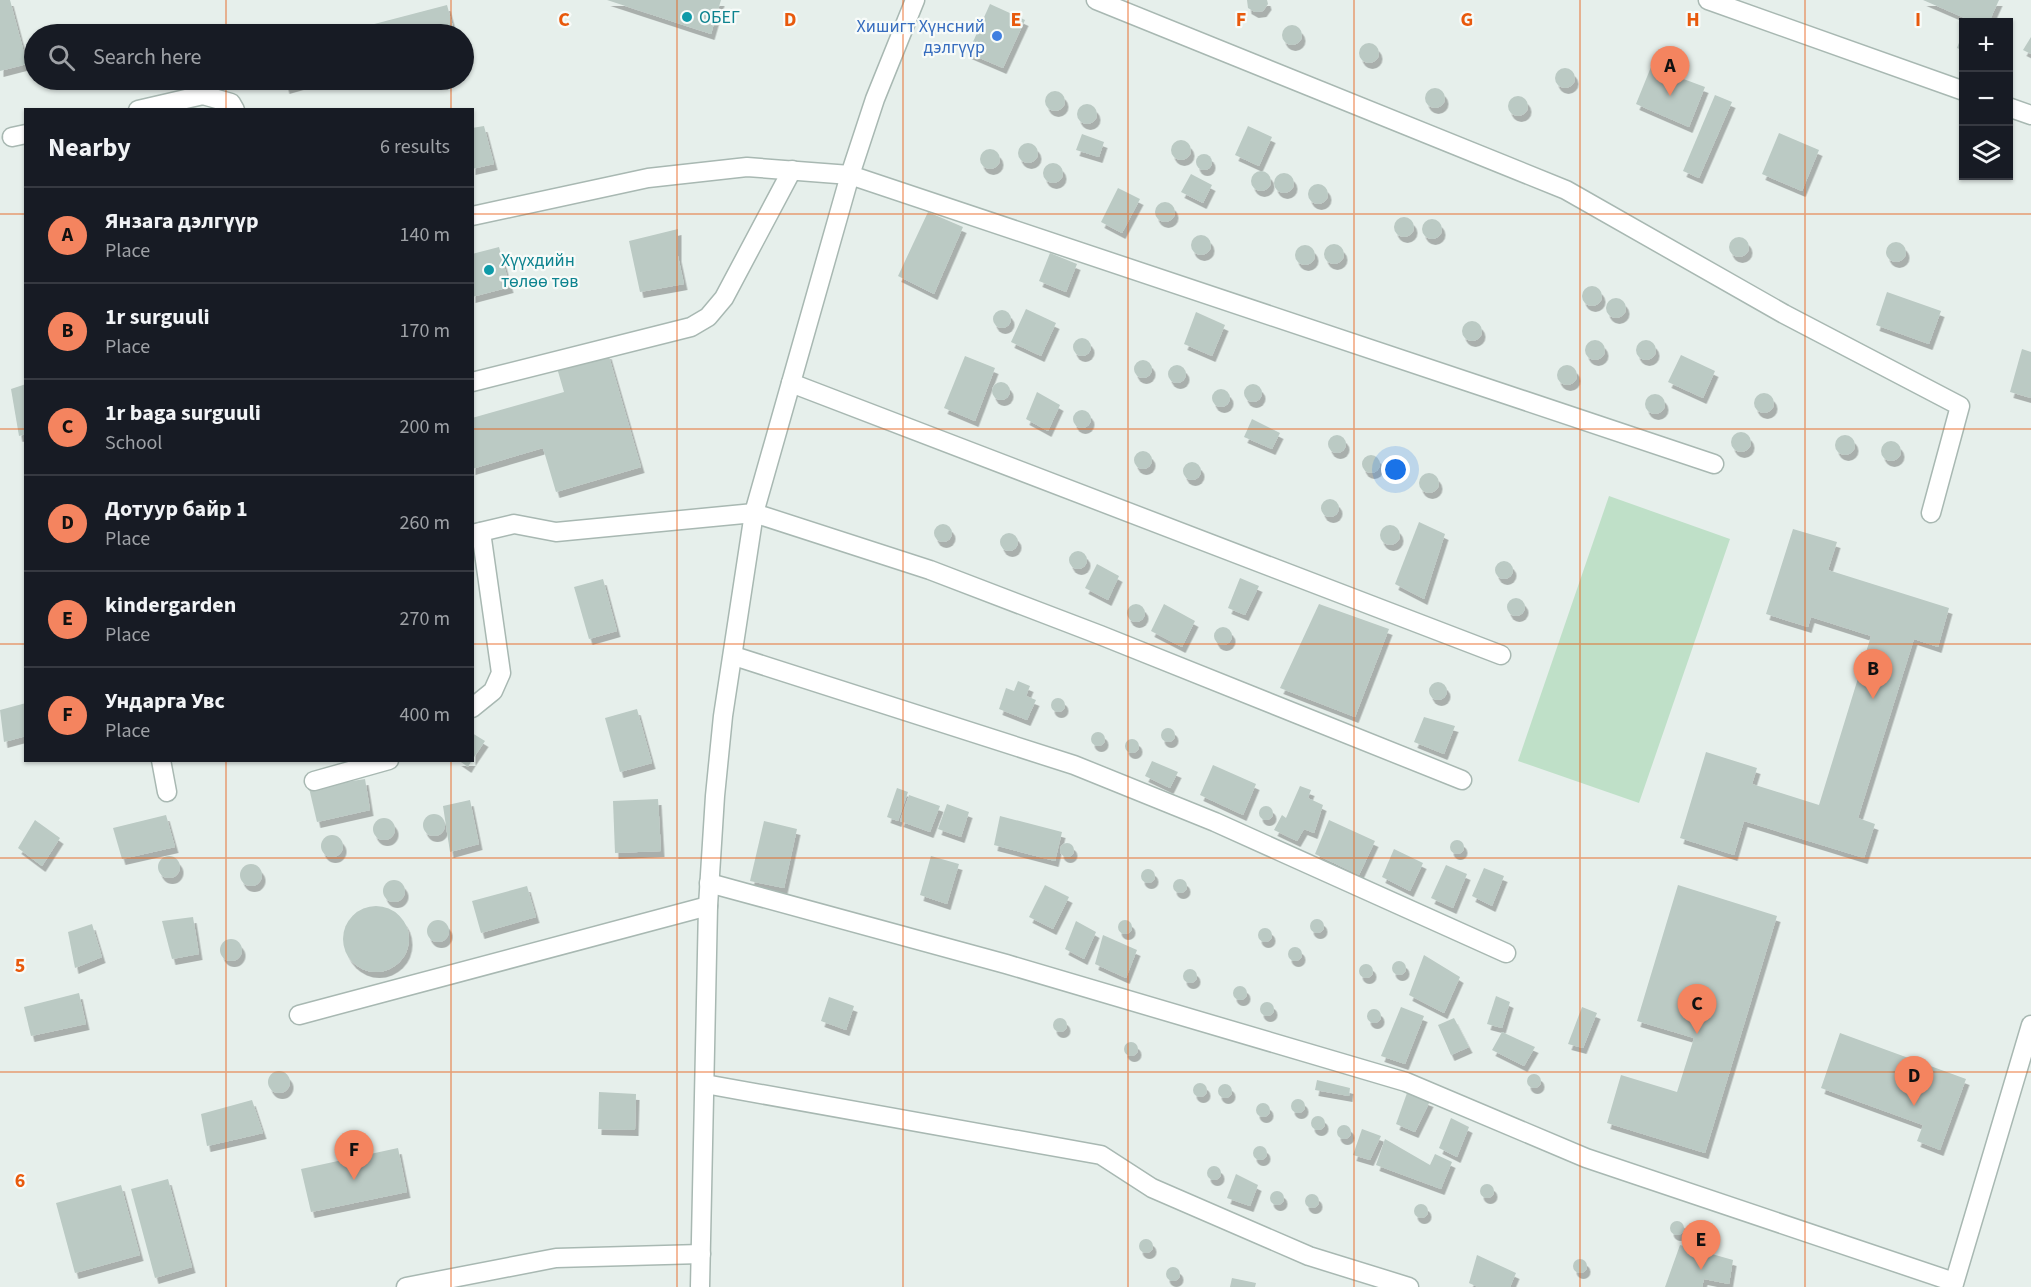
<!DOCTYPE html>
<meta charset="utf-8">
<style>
:root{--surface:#171b24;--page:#20242c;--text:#f1f3f6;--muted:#9ea1a6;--line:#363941;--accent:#f4845f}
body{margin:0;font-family:"Source Sans 3",sans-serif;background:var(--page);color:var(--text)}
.controls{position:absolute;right:18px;top:18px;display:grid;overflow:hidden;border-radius:0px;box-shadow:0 2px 4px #0004}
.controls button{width:54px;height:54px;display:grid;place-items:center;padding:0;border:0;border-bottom:2px solid var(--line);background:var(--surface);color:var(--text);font:30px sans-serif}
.you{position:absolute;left:1396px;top:470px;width:21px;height:21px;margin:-15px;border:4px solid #fff;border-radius:50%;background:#1a73e8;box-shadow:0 0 0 9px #1a73e833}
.badge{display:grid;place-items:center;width:39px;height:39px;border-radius:50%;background:var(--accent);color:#111;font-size:20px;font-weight:700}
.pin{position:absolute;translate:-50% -50px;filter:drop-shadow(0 2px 3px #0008)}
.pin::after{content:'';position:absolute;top:32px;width:21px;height:18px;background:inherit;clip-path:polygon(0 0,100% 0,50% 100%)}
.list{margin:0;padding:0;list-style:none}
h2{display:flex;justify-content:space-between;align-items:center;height:78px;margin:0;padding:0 24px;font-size:26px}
h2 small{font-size:20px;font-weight:400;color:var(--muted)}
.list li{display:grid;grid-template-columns:39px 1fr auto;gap:18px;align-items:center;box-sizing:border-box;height:96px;padding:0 24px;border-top:2px solid var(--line)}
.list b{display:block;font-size:22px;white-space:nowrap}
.list p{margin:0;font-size:20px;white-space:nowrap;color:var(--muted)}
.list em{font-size:20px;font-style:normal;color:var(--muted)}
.icon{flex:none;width:33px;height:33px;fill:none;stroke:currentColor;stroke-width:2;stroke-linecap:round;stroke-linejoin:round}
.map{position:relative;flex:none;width:2031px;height:1287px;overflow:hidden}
.search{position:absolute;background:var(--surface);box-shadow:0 2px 4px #0004;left:24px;top:24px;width:450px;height:66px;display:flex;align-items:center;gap:15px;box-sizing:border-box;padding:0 21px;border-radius:33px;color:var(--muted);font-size:22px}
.panel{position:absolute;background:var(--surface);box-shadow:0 2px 4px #0004;left:24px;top:108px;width:450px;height:654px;border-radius:0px}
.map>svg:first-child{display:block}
.green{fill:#bfe0c8}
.building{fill:#bbcac4;filter:url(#shadow)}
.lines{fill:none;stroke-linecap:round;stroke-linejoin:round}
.minor-casing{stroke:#a8b8b2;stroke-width:21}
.minor{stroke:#fff;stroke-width:18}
.grid{fill:none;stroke:#e8590c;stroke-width:1.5;stroke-opacity:0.55}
.culture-dot{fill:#0f9aa8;stroke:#f7fbf9;stroke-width:2}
.shop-dot{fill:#3f7fe0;stroke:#f7fbf9;stroke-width:2}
.labels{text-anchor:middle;stroke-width:4.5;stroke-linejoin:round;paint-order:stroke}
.culture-label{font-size:18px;fill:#0d838f;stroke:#f7fbf9;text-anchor:start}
.shop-label{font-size:18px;fill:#366cbe;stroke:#f7fbf9;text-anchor:end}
.grid-label{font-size:20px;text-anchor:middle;font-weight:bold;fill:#e8590c;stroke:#f7fbf9;stroke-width:4.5;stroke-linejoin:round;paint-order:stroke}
</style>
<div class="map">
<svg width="2031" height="1287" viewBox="0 0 2031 1287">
<defs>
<filter id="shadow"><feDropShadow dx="3.5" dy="6" stdDeviation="0" flood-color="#0004"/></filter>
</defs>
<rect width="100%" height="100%" fill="#e6efeb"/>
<path class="green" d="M1609 496 1730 539 1639 803 1518 761Z"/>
<g class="building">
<path d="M0 0H10L27 64 0 71Z"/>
<path d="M607 0H721L711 34Z"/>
<path d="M1247 0H1267L1268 4 1263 11 1255 12 1248 8Z"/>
<path d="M1923 0H1999L1989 22H1974Z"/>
<path d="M990 4 1025 20 1003 68 968 53Z"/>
<path d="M447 5 455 34H336Z"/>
<circle cx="1292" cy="35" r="10"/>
<path d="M1963 32H1964V51L1957 48Z"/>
<path d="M2031 37V54L2023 50Z"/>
<circle cx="1369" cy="53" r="10"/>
<path d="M1651 67 1705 87 1689 127 1636 104Z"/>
<circle cx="1565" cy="78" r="10"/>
<path d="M284 80H314L286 88Z"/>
<circle cx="1435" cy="98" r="10"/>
<circle cx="1055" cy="101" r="10"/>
<path d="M1715 95 1732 102 1699 178 1683 171Z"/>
<circle cx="1518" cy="106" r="10"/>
<circle cx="1087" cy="114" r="10"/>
<path d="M484 126 494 164 472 169V128Z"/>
<path d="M1248 126 1272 137 1259 166 1235 155Z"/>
<path d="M1779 133 1819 150 1802 191 1762 174Z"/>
<path d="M1082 134 1104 142 1099 157 1076 150Z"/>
<circle cx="1181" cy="150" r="10"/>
<circle cx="1028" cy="153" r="10"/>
<circle cx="990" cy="159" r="10"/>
<circle cx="1204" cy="162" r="8"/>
<circle cx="1053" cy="173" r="10"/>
<circle cx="1261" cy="181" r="10"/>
<circle cx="1284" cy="183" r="10"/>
<path d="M1191 174 1212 185 1203 203 1181 192Z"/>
<circle cx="1318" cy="194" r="10"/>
<path d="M1118 188 1140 199 1122 233 1101 222Z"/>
<circle cx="1165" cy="212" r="10"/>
<path d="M928 212 963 227 934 294 898 276Z"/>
<circle cx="1404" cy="227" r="10"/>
<circle cx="1432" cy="229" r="10"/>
<path d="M678 229V256L684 284 640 292 629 241Z"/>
<circle cx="1201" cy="245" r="10"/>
<circle cx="1739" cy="247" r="10"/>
<circle cx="1896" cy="252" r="10"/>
<circle cx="1334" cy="254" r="10"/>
<circle cx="1305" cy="255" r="10"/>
<path d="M499 247 510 287 472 297V254Z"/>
<path d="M1050 253 1077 264 1066 292 1039 281Z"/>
<circle cx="1592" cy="296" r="10"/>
<path d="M1887 292 1941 311 1929 344 1876 325Z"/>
<circle cx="1616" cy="308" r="10"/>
<path d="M1026 309 1056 323 1041 356 1011 342Z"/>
<circle cx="1002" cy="319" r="9"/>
<path d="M1196 312 1225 325 1212 356 1184 344Z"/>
<circle cx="1472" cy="331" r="10"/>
<circle cx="1082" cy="347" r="9"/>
<circle cx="1646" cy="350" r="10"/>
<circle cx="1595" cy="350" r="10"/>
<path d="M2022 349 2031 352V398L2010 392Z"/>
<path d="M608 353 641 467 556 492 543 448 472 469V418L564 392 557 368Z"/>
<path d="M1681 355 1715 371 1703 398 1668 382Z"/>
<path d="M965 356 995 368 975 421 944 408Z"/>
<circle cx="1143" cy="369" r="9"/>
<circle cx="1177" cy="374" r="9"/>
<circle cx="1567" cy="375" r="10"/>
<circle cx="1001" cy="391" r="9"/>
<circle cx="1253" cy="393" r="9"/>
<path d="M26 384V434L19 436 11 389Z"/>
<circle cx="1221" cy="398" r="9"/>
<path d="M1037 392 1060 405 1048 431 1026 419Z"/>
<circle cx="1764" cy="403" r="10"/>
<circle cx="1655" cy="404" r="10"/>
<circle cx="1082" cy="419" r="9"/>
<path d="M1252 419 1280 433 1272 449 1244 437Z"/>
<circle cx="1741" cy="442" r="10"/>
<circle cx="1337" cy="444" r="9"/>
<circle cx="1845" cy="445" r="10"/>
<circle cx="1891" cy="451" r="10"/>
<circle cx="1143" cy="460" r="9"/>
<circle cx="1371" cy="464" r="9"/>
<circle cx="1192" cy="471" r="9"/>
<circle cx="1429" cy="483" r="10"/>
<circle cx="1330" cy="508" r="9"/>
<path d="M1419 522 1445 534 1424 599 1395 584Z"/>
<circle cx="943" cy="533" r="9"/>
<circle cx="1390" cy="535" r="10"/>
<path d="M1793 529 1837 542 1828 570 1949 608 1938 647 1914 639 1858 818 1875 824 1864 858 1744 821 1734 855 1680 838 1706 752 1757 768 1752 784 1819 805 1871 636 1811 617 1808 627 1766 614Z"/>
<circle cx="1009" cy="542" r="9"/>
<circle cx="1078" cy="560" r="9"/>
<circle cx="1504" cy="570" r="9"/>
<path d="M1097 564 1119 576 1108 600 1085 588Z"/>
<path d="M1240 578 1259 586 1245 615 1228 608Z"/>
<path d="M603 579 617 631 589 639 574 587Z"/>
<circle cx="1516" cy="607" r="9"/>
<circle cx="1136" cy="613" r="9"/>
<path d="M1164 604 1195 621 1182 647 1151 631Z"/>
<path d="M1319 604 1389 629 1355 717 1280 688Z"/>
<circle cx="1223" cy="636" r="9"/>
<path d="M1018 681 1030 686 1026 696 1036 700 1027 720 999 709 1006 688 1014 691Z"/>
<circle cx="1438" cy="691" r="9"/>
<circle cx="1058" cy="705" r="7"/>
<path d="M26 703V736L4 742 0 710Z"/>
<path d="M637 709 652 763 620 772 605 718Z"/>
<path d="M1424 717 1455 726 1444 754 1414 742Z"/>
<circle cx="1168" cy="735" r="7"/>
<circle cx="1098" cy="739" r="7"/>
<path d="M472 733 485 741 472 760Z"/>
<circle cx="1132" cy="746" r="7"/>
<path d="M458 760H472L468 767Z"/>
<path d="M1152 761 1178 772 1170 788 1145 776Z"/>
<path d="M1213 765 1256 784 1243 815 1200 795Z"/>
<path d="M365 779 370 810 317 822 309 788Z"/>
<path d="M1300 786 1311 790 1308 798 1323 805 1314 833 1304 829 1297 841 1274 830 1282 815 1286 818Z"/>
<path d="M897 788 908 792 898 821 887 817Z"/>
<path d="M909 795 940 806 930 832 900 821Z"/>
<path d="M658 799 661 851 615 853 613 801Z"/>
<path d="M470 800 479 844 450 852 443 806Z"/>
<path d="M947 804 969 812 961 837 938 829Z"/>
<circle cx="1266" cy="813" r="7"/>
<circle cx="434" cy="825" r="11"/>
<path d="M166 815 175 847 122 859 113 828Z"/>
<path d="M1000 816 1062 832 1055 861 994 845Z"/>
<circle cx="384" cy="829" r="11"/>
<path d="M35 820 60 838 42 866 18 848Z"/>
<path d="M1329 820 1375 841 1359 875 1315 854Z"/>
<path d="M764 821 797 829 784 888 750 881Z"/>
<circle cx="332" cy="846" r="11"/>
<circle cx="1457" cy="847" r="7"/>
<circle cx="1067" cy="850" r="7"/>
<path d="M1394 849 1423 863 1410 891 1382 877Z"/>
<path d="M931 856 959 864 947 904 920 895Z"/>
<circle cx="169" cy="867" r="11"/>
<circle cx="251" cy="875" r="11"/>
<path d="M1446 865 1467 874 1453 908 1431 898Z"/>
<path d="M1484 868 1504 876 1492 906 1472 896Z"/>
<circle cx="1148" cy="876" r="7"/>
<circle cx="1180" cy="886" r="7"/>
<circle cx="394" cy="891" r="11"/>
<path d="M1045 885 1069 897 1053 929 1029 917Z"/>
<path d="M1678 885 1777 916 1705 1153 1607 1123 1621 1075 1677 1092 1694 1038 1637 1021Z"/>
<path d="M527 886 536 917 481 933 472 901Z"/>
<circle cx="376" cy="939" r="33"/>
<path d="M193 917 199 954 172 959 162 921Z"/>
<circle cx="1317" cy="926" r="7"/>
<circle cx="1125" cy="927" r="7"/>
<circle cx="438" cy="931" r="11"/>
<path d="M1076 921 1096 932 1084 959 1065 949Z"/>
<path d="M92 924 102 957 75 968 68 932Z"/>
<circle cx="1265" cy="935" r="7"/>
<path d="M1103 935 1137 950 1126 978 1095 964Z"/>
<circle cx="231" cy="950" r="11"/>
<circle cx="1295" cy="954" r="7"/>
<path d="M1424 955 1460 977 1444 1013 1409 995Z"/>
<circle cx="1399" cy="968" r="7"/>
<circle cx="1366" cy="971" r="7"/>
<circle cx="1190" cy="976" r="7"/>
<circle cx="1240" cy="993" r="7"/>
<path d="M79 993 86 1024 31 1036 24 1007Z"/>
<path d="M1496 996 1510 1002 1502 1028 1487 1024Z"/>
<path d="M829 997 854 1006 846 1030 821 1021Z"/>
<circle cx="1267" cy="1009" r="7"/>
<path d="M1401 1007 1424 1016 1405 1064 1381 1056Z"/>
<path d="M1582 1007 1597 1013 1583 1048 1568 1044Z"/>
<circle cx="1374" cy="1016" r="7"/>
<path d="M1454 1018 1469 1047 1451 1055 1438 1025Z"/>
<circle cx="1060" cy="1025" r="7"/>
<path d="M1502 1032 1535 1047 1524 1066 1492 1050Z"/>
<path d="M1840 1033 1966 1079 1940 1150 1917 1141 1923 1125 1821 1088Z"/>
<circle cx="1131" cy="1049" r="7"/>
<circle cx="279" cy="1082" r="11"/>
<circle cx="1534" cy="1081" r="7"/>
<path d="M1317 1080 1350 1088 1349 1096 1315 1090Z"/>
<circle cx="1200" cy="1090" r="7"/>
<circle cx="1225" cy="1091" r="7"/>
<path d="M599 1092 636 1094 635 1130 598 1129Z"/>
<path d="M1407 1093 1430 1101 1415 1132 1396 1124Z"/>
<circle cx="1298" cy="1106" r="7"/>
<path d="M252 1100 263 1133 207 1146 201 1114Z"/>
<circle cx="1263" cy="1110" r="7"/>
<circle cx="1318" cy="1123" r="7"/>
<path d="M1451 1118 1469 1127 1457 1157 1439 1148Z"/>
<circle cx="1344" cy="1132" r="7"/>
<path d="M1362 1129 1381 1136 1370 1160 1353 1155Z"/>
<path d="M1385 1139 1430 1165 1435 1154 1452 1162 1441 1189 1376 1165Z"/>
<circle cx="1260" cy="1153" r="7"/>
<path d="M398 1148 407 1192 311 1212 301 1169Z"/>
<circle cx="1214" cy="1173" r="7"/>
<path d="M1236 1174 1258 1185 1250 1206 1227 1198Z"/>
<path d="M168 1179 192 1267 155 1278 131 1189Z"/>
<circle cx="1487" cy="1191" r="7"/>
<path d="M121 1185 140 1255 75 1273 56 1203Z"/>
<circle cx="1277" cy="1198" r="7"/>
<circle cx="1312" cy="1201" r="7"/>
<circle cx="1421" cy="1211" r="7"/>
<circle cx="1677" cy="1228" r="7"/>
<circle cx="1146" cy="1246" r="7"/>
<path d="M1680 1245 1733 1260 1729 1284 1704 1279 1702 1287H1665Z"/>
<path d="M1477 1255 1516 1273 1510 1287H1478L1469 1283Z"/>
<circle cx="1580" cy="1266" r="7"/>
<circle cx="1173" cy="1274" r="7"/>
<path d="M1232 1278 1256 1283 1255 1287H1230Z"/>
</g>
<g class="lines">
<g class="minor-casing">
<g id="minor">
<path d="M1096 0 1566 190 1784 314 1960 406 1931 513"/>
<path d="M1708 0 1964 91"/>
<path d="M2008 107 2031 115"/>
<path d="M138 110 203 95 231 103 235 110"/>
<path d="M12 137 26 134"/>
<path d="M472 216 648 178 747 167 850 175 1714 464"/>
<path d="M472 382 691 327 708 317 724 298 792 170"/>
<path d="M791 383 1501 655"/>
<path d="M472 534 514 524 556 532 754 513 930 570 1100 635 1462 780"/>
<path d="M734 656 1074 765 1215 822 1506 953"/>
<path d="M472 708 493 691 501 673 481 532"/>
<path d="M161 760 167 792"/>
<path d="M314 781 389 760"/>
<path d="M709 883 1006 964 1406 1082 1586 1158 1954 1282"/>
<path d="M299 1015 708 906"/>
<path d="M705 1084 1101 1155 1152 1188 1309 1256 1409 1287"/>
<path d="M406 1287 556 1258 701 1254"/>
<path d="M700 1287 708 906 715 796 723 716 754 513 850 175 875 99 915 0"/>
<path d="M1953 1287 2031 1025"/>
</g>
</g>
<use href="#minor" class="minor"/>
</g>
<path class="grid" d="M226 0V34M451 0V34M677 0V1287M903 0V1287M1128 0V1287M1354 0V1287M1580 0V1287M1805 0V1287M226 80V110M451 80V110M0 214H26M472 214H2031M0 429H26M472 429H2031M0 644H26M472 644H2031M226 760V1287M451 760V1287M0 858H2031M0 1072H2031"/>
<g class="culture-dot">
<circle cx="687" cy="17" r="6"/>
<circle cx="489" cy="270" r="6"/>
</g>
<circle class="shop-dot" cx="997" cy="36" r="6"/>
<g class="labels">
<g class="culture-label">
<text x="699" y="23">ОБЕГ</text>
<text x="501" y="266">Хүүхдийн<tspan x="501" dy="21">төлөө төв</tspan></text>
</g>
<g class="shop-label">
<text x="985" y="32">Хишигт Хүнсний<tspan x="985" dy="21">дэлгүүр</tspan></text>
</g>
</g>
<g class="grid-label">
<text x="564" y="26">C</text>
<text x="790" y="26">D</text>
<text x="1016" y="26">E</text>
<text x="1241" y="26">F</text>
<text x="1467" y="26">G</text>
<text x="1693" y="26">H</text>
<text x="1918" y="26">I</text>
<text x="20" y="972">5</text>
<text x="20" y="1187">6</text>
</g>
</svg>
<div class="controls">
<button>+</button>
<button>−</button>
<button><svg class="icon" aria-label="layers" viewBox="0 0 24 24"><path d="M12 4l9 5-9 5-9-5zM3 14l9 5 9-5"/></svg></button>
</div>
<div class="you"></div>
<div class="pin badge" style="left:1670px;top:96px">A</div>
<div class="pin badge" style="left:1873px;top:699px">B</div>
<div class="pin badge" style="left:1697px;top:1034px">C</div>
<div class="pin badge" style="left:1914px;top:1106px">D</div>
<div class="pin badge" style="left:1701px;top:1270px">E</div>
<div class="pin badge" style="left:354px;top:1180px">F</div>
<div class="search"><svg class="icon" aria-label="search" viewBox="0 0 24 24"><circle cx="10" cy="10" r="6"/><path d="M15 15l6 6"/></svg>Search here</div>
<section class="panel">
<h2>Nearby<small>6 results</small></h2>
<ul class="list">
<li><span class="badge">A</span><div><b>Янзага дэлгүүр</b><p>Place</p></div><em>140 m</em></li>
<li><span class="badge">B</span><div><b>1r surguuli</b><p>Place</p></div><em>170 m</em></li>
<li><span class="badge">C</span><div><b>1r baga surguuli</b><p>School</p></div><em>200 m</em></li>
<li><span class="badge">D</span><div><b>Дотуур байр 1</b><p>Place</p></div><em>260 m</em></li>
<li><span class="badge">E</span><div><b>kindergarden</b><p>Place</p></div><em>270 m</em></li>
<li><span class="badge">F</span><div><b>Ундарга Увс</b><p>Place</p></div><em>400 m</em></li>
</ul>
</section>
</div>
